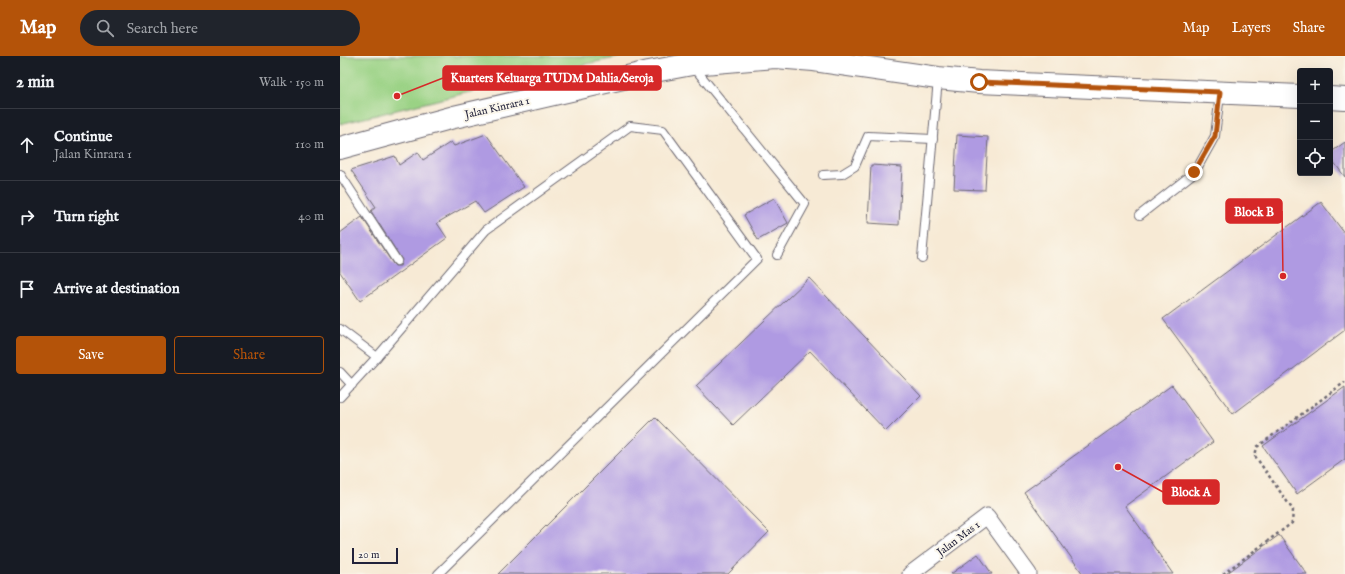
<!DOCTYPE html>
<meta charset="utf-8">
<style>
:root{--surface:#171b24;--page:#20242c;--text:#f1f3f6;--muted:#9ea1a6;--line:#363941;--accent:#b45309}
body{margin:0;font-family:"IM FELL English",serif;background:var(--page);color:var(--text)}
.controls{position:absolute;right:12px;top:12px;display:grid;overflow:hidden;border-radius:4px;box-shadow:0 4px 16px #0002}
.controls button{width:36px;height:36px;display:grid;place-items:center;padding:0;border:0;border-bottom:1px solid var(--line);background:var(--surface);color:var(--text);font:20px sans-serif}
.scale{position:absolute;left:12px;bottom:10px;width:46px;box-sizing:border-box;padding-left:4px;border:2px solid #22223b;border-top:0;font-size:11px;line-height:14px;white-space:nowrap;color:#22223b;-webkit-text-stroke:3px #fbf7ec;paint-order:stroke}
.stop{position:absolute;width:12px;height:12px;margin:-9px;border:3px solid #b45309;border-radius:50%;background:#fff}
.stop.end{background:#b45309;border-color:#fff;box-shadow:0 1px 4px #0008}
.list{margin:0;padding:0;list-style:none}
h2{display:flex;justify-content:space-between;align-items:center;height:52px;margin:0;padding:0 16px;font-size:17px}
h2 small{font-size:13px;font-weight:400;color:var(--muted)}
.list li{display:grid;grid-template-columns:26px 1fr auto;gap:12px;align-items:center;box-sizing:border-box;height:72px;padding:0 16px;border-top:1px solid var(--line)}
.list b{display:block;font-size:15px;white-space:nowrap}
.list p{margin:0;font-size:13px;white-space:nowrap;color:var(--muted)}
.list em{font-size:13px;font-style:normal;color:var(--muted)}
.actions{display:flex;gap:8px;padding:12px 16px}
.actions a{flex:1;padding:9px 0;border:1px solid var(--accent);border-radius:4px;text-align:center;font-size:14px;color:var(--accent)}
.actions .main{background:var(--accent);color:#fff}
.icon{flex:none;width:22px;height:22px;fill:none;stroke:currentColor;stroke-width:2;stroke-linecap:round;stroke-linejoin:round}
.map{position:relative;flex:none;width:1005px;height:518px;overflow:hidden}
header{display:flex;align-items:center;gap:24px;box-sizing:border-box;height:56px;padding:0 20px;background:var(--accent);color:#fff}
header strong{font-size:19px}
nav{display:flex;gap:22px;margin-inline-start:auto;font-size:14px}
.search{width:280px;height:36px;background:var(--page);display:flex;align-items:center;gap:10px;box-sizing:border-box;padding:0 14px;border-radius:22px;color:var(--muted);font-size:15px}
main{display:flex}
aside{flex:1;background:var(--surface)}
.map>svg:first-child{display:block}
.green{fill:#9ad284;stroke:#5e7a60}
.building{fill:#af9ae2}
.lines{fill:none;stroke-linecap:round;stroke-linejoin:round}
.lane-casing{stroke:#6d6871;stroke-width:10}
.street-casing{stroke:#6d6871;stroke-width:17}
.secondary-casing{stroke:#6d6871;stroke-width:24}
.path{stroke:#6d6871;stroke-width:2.5;stroke-dasharray:3 3;stroke-linecap:butt}
.lane{stroke:#fff;stroke-width:8}
.street{stroke:#fff;stroke-width:15}
.secondary{stroke:#fff;stroke-width:22}
.route{stroke:#b45309;stroke-width:5}
.labels{text-anchor:middle;stroke-width:4;stroke-linejoin:round;paint-order:stroke}
.street-label{font-size:11px;fill:#22223b;stroke:#fbf7ec}
.leader{fill:none;stroke:#d62828;stroke-width:1.5}
.callout-dot{fill:#d62828;stroke:#fbf7ec;stroke-width:1.5}
.callout{fill:#d62828;stroke:#d62828;stroke-width:1.5}
.callout-label{font-size:12px;text-anchor:middle;font-weight:bold;fill:#fff}
</style>
<header>
<strong>Map</strong>
<div class="search"><svg class="icon" aria-label="search" viewBox="0 0 24 24"><circle cx="10" cy="10" r="6"/><path d="M15 15l6 6"/></svg>Search here</div>
<nav><a>Map</a><a>Layers</a><a>Share</a></nav>
</header>
<main>
<aside>
<h2>2 min<small>Walk · 150 m</small></h2>
<ul class="list">
<li><svg class="icon" aria-label="ahead" viewBox="0 0 24 24"><path d="M12 20V5M6 11l6-6 6 6"/></svg><div><b>Continue</b><p>Jalan Kinrara 1</p></div><em>110 m</em></li>
<li><svg class="icon" aria-label="right" viewBox="0 0 24 24"><path d="M7 20v-9h11M14 6l5 5-5 5"/></svg><div><b>Turn right</b></div><em>40 m</em></li>
<li><svg class="icon" aria-label="arrive" viewBox="0 0 24 24"><path d="M6 21V4h12l-3 4 3 4H6"/></svg><div><b>Arrive at destination</b></div></li>
</ul>
<div class="actions"><a class="main">Save</a><a>Share</a></div>
</aside>
<div class="map">
<svg width="1005" height="518" viewBox="0 0 1005 518">
<rect width="100%" height="100%" fill="#fbf7ec"/>
<filter id="ink" filterUnits="userSpaceOnUse"><feTurbulence type="fractalNoise" baseFrequency=".025" numOctaves="2"/><feDisplacementMap in="SourceGraphic" scale="8" xChannelSelector="R" yChannelSelector="G"/><feConvolveMatrix kernelMatrix="1 2 1 2 8 2 1 2 1" color-interpolation-filters="sRGB"/></filter>
<filter id="wash" filterUnits="userSpaceOnUse"><feTurbulence type="fractalNoise" baseFrequency=".012" numOctaves="4" result="noise"/><feDisplacementMap in="SourceGraphic" scale="16" xChannelSelector="R" yChannelSelector="G"/><feGaussianBlur stdDeviation="0.9" result="paint"/><feColorMatrix in="noise" values="0 0 0 0 0 0 0 0 0 0 0 0 0 0 0 0 0 1.4 0 .05"/><feComposite in="paint" operator="in"/></filter>
<g filter="url(#wash)">
<rect width="100%" height="100%" fill="#f7ead5"/>
<path class="green" d="M0 0H285L227 12 0 68Z"/>
<g id="blocks">
<g class="building">
<path d="M146 78 184 131 144 157 135 145 97 167 107 182 20 245 0 216V177L22 161 53 208 55 210H60L62 204 31 155 36 151 11 114 55 100 59 109 78 96 83 104 111 86 114 90Z"/>
<path d="M617 79 648 81 645 134 614 133Z"/>
<path d="M1005 86V121L990 101V97Z"/>
<path d="M531 109 562 111 559 169 528 167Z"/>
<path d="M434 142 448 167 418 184 404 159Z"/>
<path d="M981 146 1005 178V274L893 358 823 263Z"/>
<path d="M469 222 581 340 546 375 470 295 393 369 356 330Z"/>
<path d="M832 329 873 386 785 450 833 518H743L684 436Z"/>
<path d="M1005 331V403L957 438 923 390Z"/>
<path d="M315 361 429 476 388 518H158Z"/>
<path d="M939 479 967 518H886Z"/>
<path d="M638 498 652 518H611Z"/>
</g>
</g>
</g>
<g filter="url(#ink)">
<use href="#blocks" fill-opacity="0" stroke="#6d6871" stroke-width="1"/>
<g class="lines">
<g class="lane-casing">
<g id="lane">
<path d="M353 10 465 148 437 199"/>
<path d="M0 118 57 205"/>
<path d="M483 119 502 118 515 110 528 80 593 83"/>
<path d="M800 159 855 116 875 80 880 38"/>
<path d="M582 202 598 23"/>
<path d="M0 273 37 301"/>
<path d="M0 316 12 329"/>
<path d="M0 341 37 301 146 174 290 70 323 74 417 203 98 518"/>
</g>
</g>
<g class="street-casing">
<path id="street" d="M570 518 647 460 689 518"/>
</g>
<g class="secondary-casing">
<g id="secondary">
<path d="M990 42 1005 43"/>
<path d="M0 92 114 61 309 16 352 8 435 1 474 4 598 22 639 26 960 40"/>
</g>
</g>
<path class="path" d="M883 518 952 467 953 454 915 400 917 391 1005 326"/>
<use href="#lane" class="lane"/>
<use href="#street" class="street"/>
<use href="#secondary" class="secondary"/>
</g>
</g>
<g class="lines" filter="url(#ink)">
<path class="route" d="M639 26 880 36 875 80 854 116"/>
</g>
<g class="labels">
<g class="street-label">
<text transform="translate(157 51) rotate(-13)" y="4">Jalan Kinrara 1</text>
<text transform="translate(618 482) rotate(-37)" y="4">Jalan Mas 1</text>
</g>
</g>
<path class="leader" d="M57 40L103 22M943 220L942 155M778 411L823 436"/>
<g class="callout-dot">
<circle cx="57" cy="40" r="4"/>
<circle cx="943" cy="220" r="4"/>
<circle cx="778" cy="411" r="4"/>
</g>
<g class="callout">
<rect x="103" y="10" width="218" height="24" rx="4"/>
<rect x="886" y="143" width="56" height="24" rx="4"/>
<rect x="823" y="424" width="56" height="24" rx="4"/>
</g>
<g class="callout-label">
<text x="212" y="26">Kuarters Keluarga TUDM Dahlia/Seroja</text>
<text x="914" y="160">Block B</text>
<text x="851" y="440">Block A</text>
</g>
</svg>
<div class="controls">
<button>+</button>
<button>−</button>
<button><svg class="icon" aria-label="locate" viewBox="0 0 24 24"><circle cx="12" cy="12" r="6"/><path d="M12 2v4M12 18v4M2 12h4M18 12h4"/></svg></button>
</div>
<div class="scale">20 m</div>
<div class="stop" style="left:639px;top:26px"></div>
<div class="stop end" style="left:854px;top:116px"></div>
</div>
</main>
